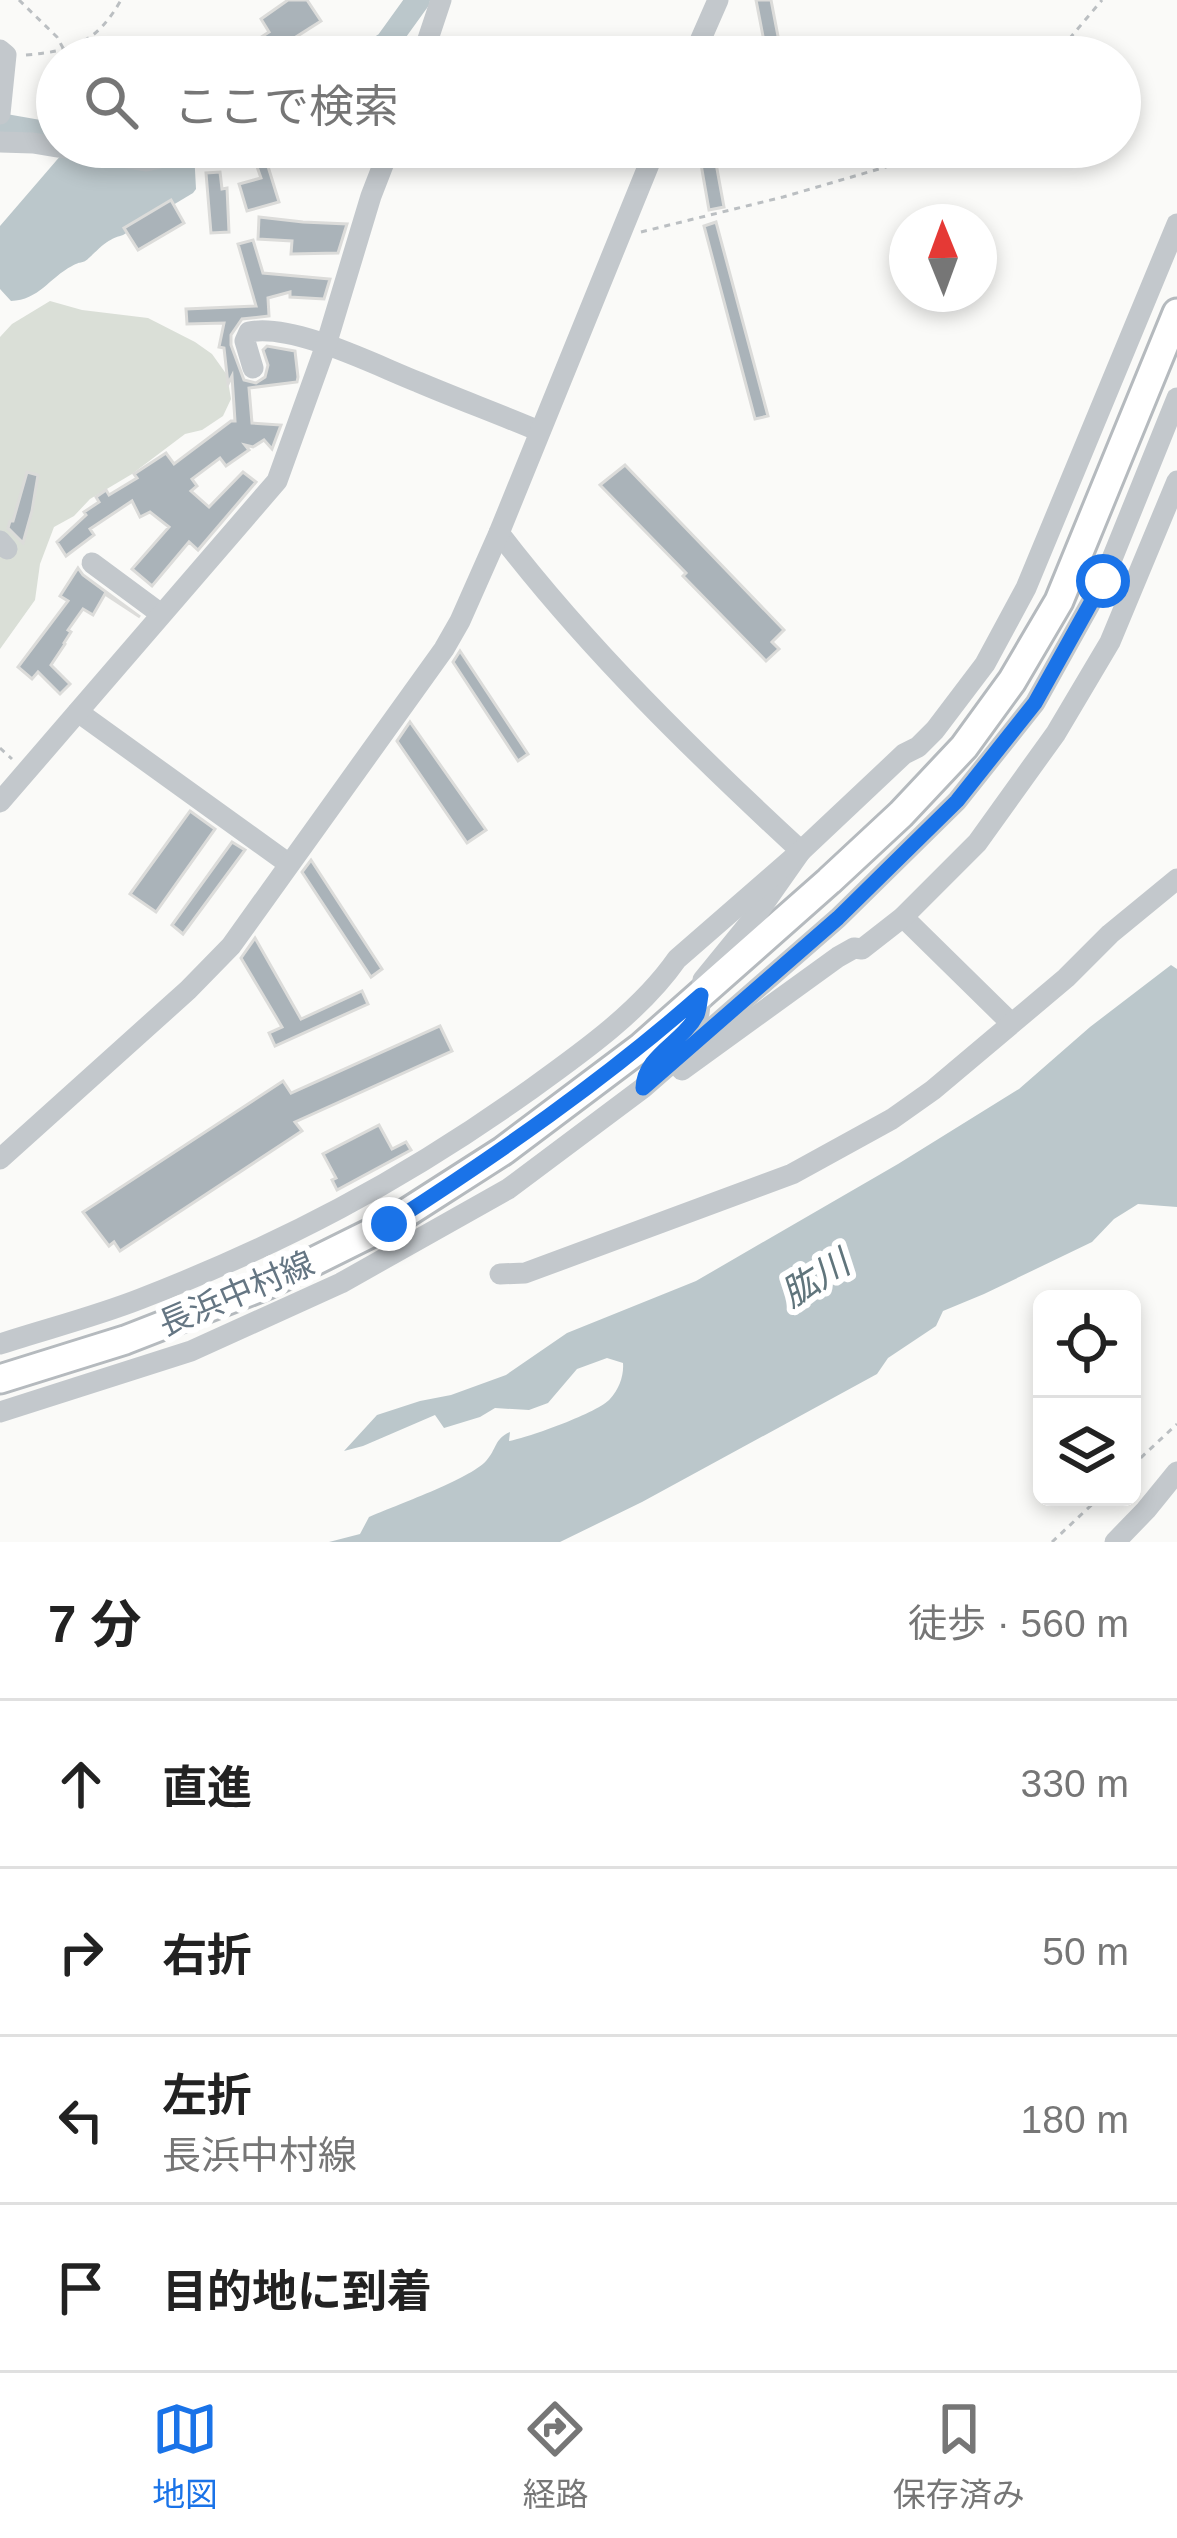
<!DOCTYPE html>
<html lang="ja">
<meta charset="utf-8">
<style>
:root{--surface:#fff;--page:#f2f2f2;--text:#222;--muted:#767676;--line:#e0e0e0;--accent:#1a73e8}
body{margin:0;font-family:Helvetica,"Noto Sans JP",sans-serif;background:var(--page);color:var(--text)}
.controls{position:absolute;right:36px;bottom:36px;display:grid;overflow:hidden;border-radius:18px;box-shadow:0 6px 18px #0003}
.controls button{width:108px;height:108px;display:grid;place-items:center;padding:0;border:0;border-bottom:3px solid var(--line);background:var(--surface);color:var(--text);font:60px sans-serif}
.compass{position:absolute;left:889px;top:204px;width:108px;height:108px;border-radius:50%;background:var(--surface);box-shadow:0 6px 18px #0003;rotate:359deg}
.stop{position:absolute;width:36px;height:36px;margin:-27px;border:9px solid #1a73e8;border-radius:50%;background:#fff}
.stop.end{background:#1a73e8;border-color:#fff;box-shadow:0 3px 12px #0008}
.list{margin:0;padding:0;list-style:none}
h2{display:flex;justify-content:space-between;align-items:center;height:156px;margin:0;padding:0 48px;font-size:51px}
h2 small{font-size:39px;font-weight:400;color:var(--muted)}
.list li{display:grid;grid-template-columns:78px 1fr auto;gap:36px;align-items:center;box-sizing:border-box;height:168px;padding:0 48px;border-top:3px solid var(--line)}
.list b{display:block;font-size:45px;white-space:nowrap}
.list p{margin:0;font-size:39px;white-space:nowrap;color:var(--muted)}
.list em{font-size:39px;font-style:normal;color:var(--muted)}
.icon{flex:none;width:66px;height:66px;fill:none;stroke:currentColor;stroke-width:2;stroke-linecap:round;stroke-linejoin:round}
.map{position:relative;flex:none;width:1177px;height:1542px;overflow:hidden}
.search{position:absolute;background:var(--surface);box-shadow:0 6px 18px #0003;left:36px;right:36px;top:36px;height:132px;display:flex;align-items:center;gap:30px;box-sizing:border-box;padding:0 42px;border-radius:66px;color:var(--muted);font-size:45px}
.sheet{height:828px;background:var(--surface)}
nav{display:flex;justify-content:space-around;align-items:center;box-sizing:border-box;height:168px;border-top:3px solid var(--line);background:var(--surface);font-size:33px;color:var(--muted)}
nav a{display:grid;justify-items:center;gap:6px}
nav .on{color:var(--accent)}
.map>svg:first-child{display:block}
.green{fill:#dadfd7}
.water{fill:#bbc7cb}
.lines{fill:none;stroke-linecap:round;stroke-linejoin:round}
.river{stroke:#bbc7cb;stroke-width:24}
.building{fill:#aab3b9;stroke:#dcdcda;stroke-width:3}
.major-casing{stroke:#b5babe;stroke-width:33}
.path{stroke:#bbbfc2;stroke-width:3;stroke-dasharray:6 6;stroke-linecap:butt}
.minor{stroke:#c3c8cc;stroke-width:21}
.major{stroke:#fff;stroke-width:27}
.route{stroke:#1a73e8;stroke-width:15}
.labels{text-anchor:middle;stroke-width:12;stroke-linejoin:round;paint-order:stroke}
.street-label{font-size:33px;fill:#657683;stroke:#fff}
.water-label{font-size:36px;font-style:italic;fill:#60757c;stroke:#fff}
</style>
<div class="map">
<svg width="1177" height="1542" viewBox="0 0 1177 1542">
<rect width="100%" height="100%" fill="#fafaf8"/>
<path class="green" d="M50 301 82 310 148 318 195 342 212 354 227 375 231 399 223 416 202 430 185 434 132 474 90 499 74 516 54 527 40 564 35 600 0 649V337L12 324Z"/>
<g class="water">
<path d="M194 151 196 189 193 193 123 235C106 240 102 246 90 257 82 265 82 260 72 266 49 278 39 300 11 301L0 289V226L62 154 168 164Z"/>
<path d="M1171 965 1177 969V1207L1138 1204 1114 1219 1092 1242 984 1294 943 1311 936 1326 888 1358 877 1374 642 1502 560 1542H329L360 1534 369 1517C394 1506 470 1479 486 1461 497 1449 494 1439 510 1432L509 1441C528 1438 599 1412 610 1399 619 1389 624 1376 623 1363L607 1358 577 1369 548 1403 529 1410 495 1408 480 1417 444 1428 435 1415 363 1446 344 1451 377 1415 420 1401 451 1395 506 1375 567 1333 696 1281 898 1164 1019 1089 1090 1027Z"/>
</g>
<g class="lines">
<g class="river">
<path d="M365 57 387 43 418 0"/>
<path d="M0 125 57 135"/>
<path d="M130 147 152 150 161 147"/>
</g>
</g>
<g class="building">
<path d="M288 0H307L321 21 296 37 311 57H257L249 45 269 32 261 19Z"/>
<path d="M756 0H771L782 57H767Z"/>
<path d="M262 147 279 202 247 211 239 184 261 178 251 150Z"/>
<path d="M698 147H713L724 207 709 210Z"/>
<path d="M220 172 222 189 227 188 229 232 211 233 206 173Z"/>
<path d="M171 200 184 223 138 250 124 228Z"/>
<path d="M259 217 303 222 347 224 338 253 291 254 292 241 258 239Z"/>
<path d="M716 222 768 416 755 419 704 226Z"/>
<path d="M253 240 263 273 330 279 324 299 290 297V292L268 298 269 316 242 319 231 335V345L244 380 256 383 265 377 268 365 263 350 267 346 295 351 298 377 297 382 249 388 252 423 281 425 272 449 264 440 253 447 245 445 249 450 226 466 220 458 192 479 197 486 191 491 209 507 243 472 256 482 198 550 189 542 152 586 132 569 169 527 150 512 140 517 132 501 90 529 94 535 66 556 57 542 86 515 84 512 99 502 96 497 106 490 109 495 137 478 134 474 166 453 174 464 231 421H235L232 376 228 384 224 348 219 347 224 323 187 324 186 309 256 306 238 244Z"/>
<path d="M625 465 784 630 772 642 779 649 766 661 683 576 686 573 600 485Z"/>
<path d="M27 472 38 475 32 511 23 543 8 528 10 521H13Z"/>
<path d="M78 568 83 575 140 617 105 594 93 615 83 609 68 630 71 632 64 643 65 644 51 665 70 684 60 694 38 672 32 679 18 667 68 601 60 596Z"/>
<path d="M460 651 528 754 518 761 453 662Z"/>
<path d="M410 722 486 830 467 843 397 741Z"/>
<path d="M190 811 215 829 156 912 130 894Z"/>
<path d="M232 842 245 850 183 934 172 925Z"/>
<path d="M311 860 382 969 371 977 302 872Z"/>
<path d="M255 938 301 1019 362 991 368 1004 275 1046 269 1033 282 1027 241 958Z"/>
<path d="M440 1026 452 1051 295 1122 302 1131 120 1251 114 1242 109 1246 83 1212 283 1081 291 1093Z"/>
<path d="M379 1125 392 1149 406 1142 411 1150 337 1190 332 1180 336 1178 323 1154Z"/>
</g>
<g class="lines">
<g class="major-casing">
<path id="major" d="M0 1379 125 1340 266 1285 389 1224 503 1151 640 1048 829 881 901 814 964 747 1012 681 1059 601 1177 313"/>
</g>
<g class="path">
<path d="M19 0 57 37 63 48"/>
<path d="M26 55C74 51 97 42 121 0"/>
<path d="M1054 57 1102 0"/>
<path d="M641 232 783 197 920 157 946 147"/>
<path d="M0 748 12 759"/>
<path d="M1132 1466 1177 1424"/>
<path d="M1052 1542 1100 1497"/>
</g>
<g class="minor">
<path d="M0 50 6 55 0 114"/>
<path d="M422 57 441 0"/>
<path d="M693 57 718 0"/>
<path d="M0 142 33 143 57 147"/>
<path d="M59 147 146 161 164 157 183 147"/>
<path d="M253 368 245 341 249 332C293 323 375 365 418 382 458 399 499 414 539 431"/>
<path d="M499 533C588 649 694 752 801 851L756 915 703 980 699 1013 653 1063"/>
<path d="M0 541 7 549"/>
<path d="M92 563 161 614"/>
<path d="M78 712 289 864"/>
<path d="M0 802 277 481 326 345 371 196 390 147"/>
<path d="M903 917 1010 1022"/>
<path d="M682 1070 838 957 854 948 862 949 903 917 977 843 1056 733 1110 642 1177 481"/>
<path d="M0 1159 188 990 231 946 444 649 460 621 499 533 656 147"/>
<path d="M500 1274 525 1273 792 1174 892 1119 933 1090 1066 978 1110 934 1177 879"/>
<path d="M0 1344C46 1329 94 1317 140 1299 282 1244 402 1181 527 1092 580 1054 640 1012 677 959L801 851 904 754 918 747 935 730 985 664 1026 588 1177 224"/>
<path d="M0 1412 191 1351 341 1283 508 1189 643 1088 838 918 957 801 1035 703 1103 581 1177 398"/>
<path d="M1115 1542 1146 1510 1177 1472"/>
</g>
<use href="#major" class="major"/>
</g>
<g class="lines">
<path class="route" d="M389 1224C498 1154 603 1081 701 995 700 1001 699 1011 697 1015 683 1042 644 1055 643 1088L838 918 957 801 1035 703 1103 581"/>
</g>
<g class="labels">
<g class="street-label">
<text transform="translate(236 1293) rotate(-23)" y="12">長浜中村線</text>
</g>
<g class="water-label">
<text transform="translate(815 1278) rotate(-32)" y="13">肱川</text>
</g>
</g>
</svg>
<div class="controls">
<button><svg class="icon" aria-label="locate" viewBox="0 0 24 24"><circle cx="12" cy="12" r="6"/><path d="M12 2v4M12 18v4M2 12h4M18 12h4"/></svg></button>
<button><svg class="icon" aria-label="layers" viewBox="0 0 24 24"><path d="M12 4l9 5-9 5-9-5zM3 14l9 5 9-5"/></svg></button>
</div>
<svg class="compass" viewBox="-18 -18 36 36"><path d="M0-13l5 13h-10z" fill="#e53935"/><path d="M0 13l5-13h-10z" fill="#767676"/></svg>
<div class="stop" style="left:1103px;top:581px"></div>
<div class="stop end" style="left:389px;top:1224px"></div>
<div class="search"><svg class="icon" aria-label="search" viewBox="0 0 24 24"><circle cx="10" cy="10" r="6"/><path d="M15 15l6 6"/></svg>ここで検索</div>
</div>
<section class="sheet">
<h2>7 分<small>徒歩 · 560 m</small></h2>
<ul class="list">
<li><svg class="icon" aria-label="ahead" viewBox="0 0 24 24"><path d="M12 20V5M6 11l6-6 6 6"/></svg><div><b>直進</b></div><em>330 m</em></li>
<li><svg class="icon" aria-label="right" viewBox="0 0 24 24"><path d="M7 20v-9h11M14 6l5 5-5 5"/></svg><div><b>右折</b></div><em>50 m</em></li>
<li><svg class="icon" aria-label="left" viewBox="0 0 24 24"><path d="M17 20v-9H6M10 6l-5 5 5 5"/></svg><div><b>左折</b><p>長浜中村線</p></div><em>180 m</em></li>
<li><svg class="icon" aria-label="arrive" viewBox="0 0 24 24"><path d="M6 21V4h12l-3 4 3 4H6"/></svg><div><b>目的地に到着</b></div></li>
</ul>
</section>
<nav>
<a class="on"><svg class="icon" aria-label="map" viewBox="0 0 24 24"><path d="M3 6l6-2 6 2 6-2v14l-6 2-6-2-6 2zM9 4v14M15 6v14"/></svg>地図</a>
<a><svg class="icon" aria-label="directions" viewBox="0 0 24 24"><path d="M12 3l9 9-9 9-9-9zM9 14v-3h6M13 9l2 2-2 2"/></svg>経路</a>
<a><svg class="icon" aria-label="saved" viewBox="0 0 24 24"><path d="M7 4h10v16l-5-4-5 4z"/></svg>保存済み</a>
</nav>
